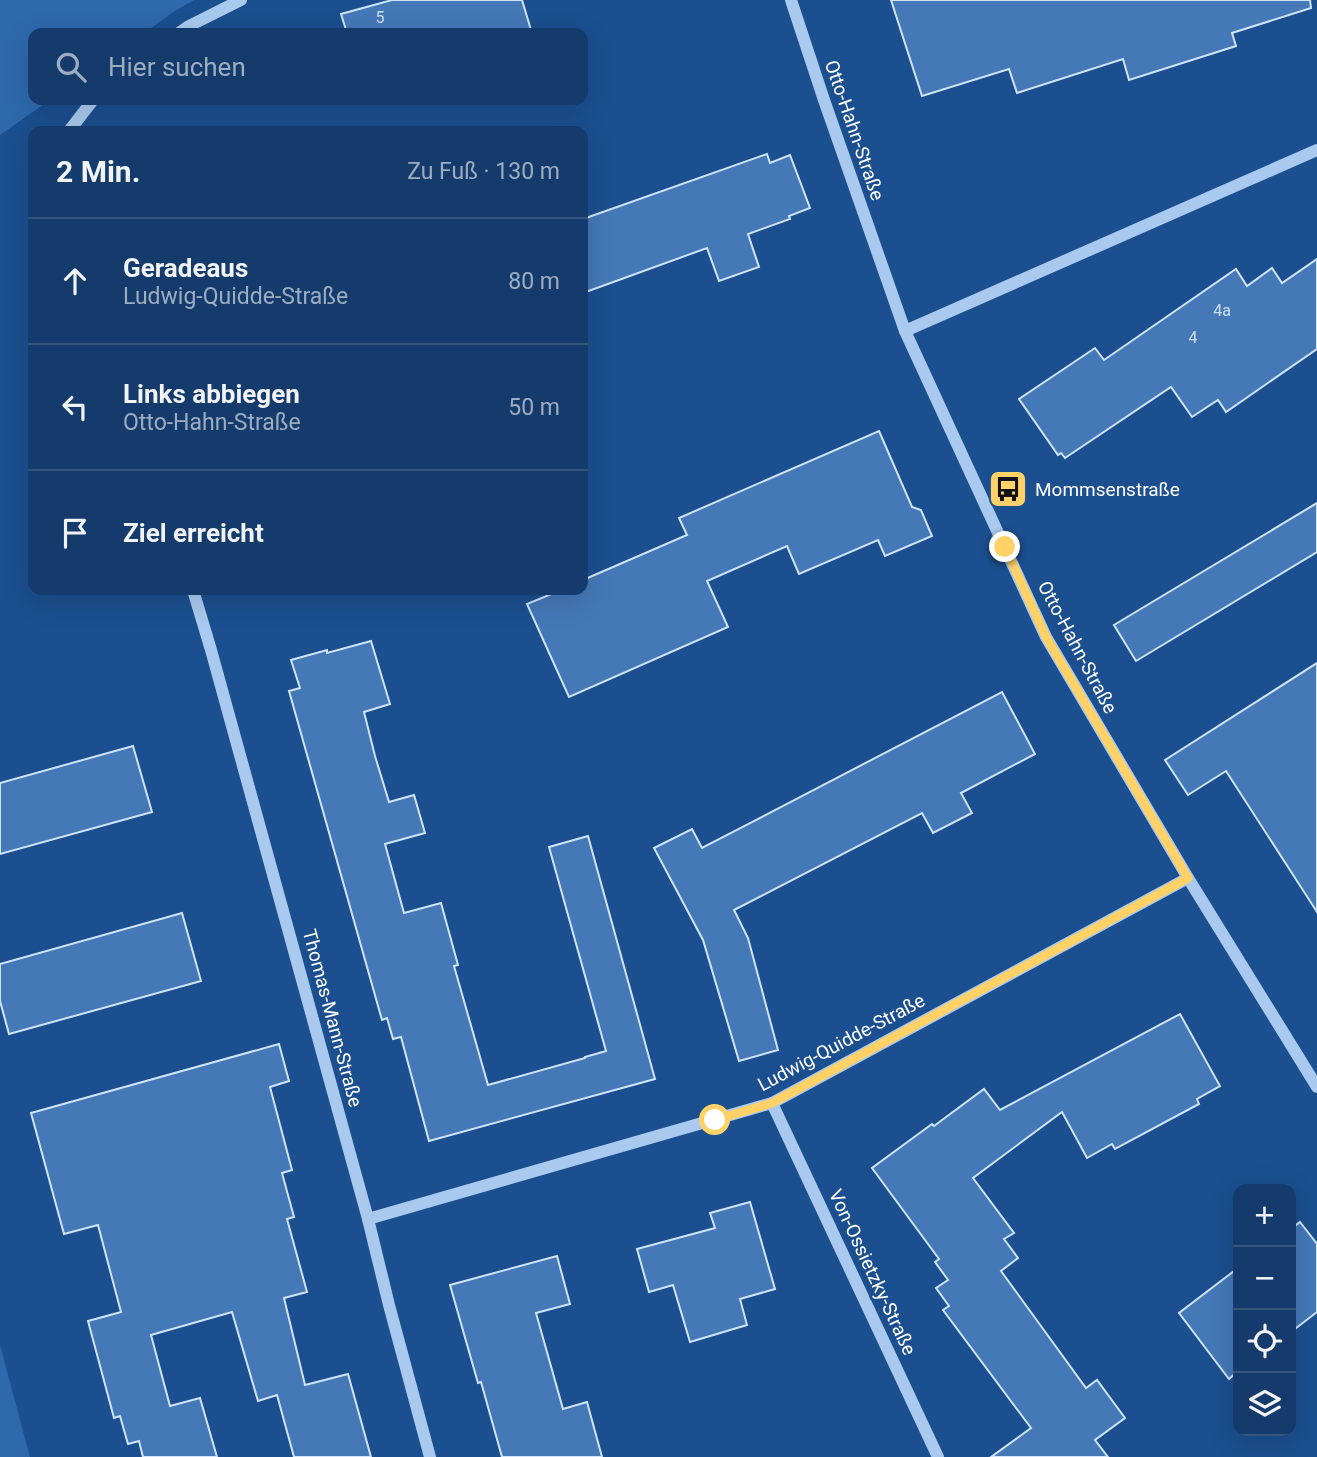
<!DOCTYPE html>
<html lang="de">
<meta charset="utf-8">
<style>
:root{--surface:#143b6b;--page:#214673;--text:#f1f3f6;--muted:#9dadc1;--line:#33557e}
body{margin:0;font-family:Roboto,sans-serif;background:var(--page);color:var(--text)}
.controls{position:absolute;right:21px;bottom:21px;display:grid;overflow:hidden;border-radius:14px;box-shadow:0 7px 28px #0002}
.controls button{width:63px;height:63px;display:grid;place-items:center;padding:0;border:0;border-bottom:2px solid var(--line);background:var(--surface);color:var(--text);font:35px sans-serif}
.stop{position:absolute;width:21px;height:21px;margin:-16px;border:5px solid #ffd166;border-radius:50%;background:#fff}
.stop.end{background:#ffd166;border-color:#fff;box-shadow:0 2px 7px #0008}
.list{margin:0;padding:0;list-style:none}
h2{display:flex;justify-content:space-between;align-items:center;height:91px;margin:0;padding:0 28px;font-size:30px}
h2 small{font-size:23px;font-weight:400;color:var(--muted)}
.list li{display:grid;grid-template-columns:46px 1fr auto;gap:21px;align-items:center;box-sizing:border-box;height:126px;padding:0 28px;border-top:2px solid var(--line)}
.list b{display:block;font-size:26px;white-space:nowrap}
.list p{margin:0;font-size:23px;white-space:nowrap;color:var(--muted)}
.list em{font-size:23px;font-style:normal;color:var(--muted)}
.icon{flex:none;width:38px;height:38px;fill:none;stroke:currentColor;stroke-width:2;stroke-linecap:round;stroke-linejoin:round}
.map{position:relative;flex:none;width:1317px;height:1457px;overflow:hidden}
.search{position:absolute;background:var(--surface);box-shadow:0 7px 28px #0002;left:28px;top:28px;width:560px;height:77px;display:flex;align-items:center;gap:18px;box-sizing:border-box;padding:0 24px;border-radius:14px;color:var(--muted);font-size:26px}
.panel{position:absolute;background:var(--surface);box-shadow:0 7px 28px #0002;left:28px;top:126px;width:560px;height:469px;border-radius:14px}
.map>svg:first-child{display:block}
.green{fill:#2e69ad}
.building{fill:#4478b7;stroke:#cfe3fa;stroke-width:2}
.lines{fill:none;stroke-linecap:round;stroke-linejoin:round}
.minor{stroke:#a9c9ee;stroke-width:12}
.route{stroke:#ffd166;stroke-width:9}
.labels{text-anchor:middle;stroke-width:6;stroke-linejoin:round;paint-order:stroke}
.number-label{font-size:16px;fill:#d0dded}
.street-label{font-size:19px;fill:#fff;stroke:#1b4f8f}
.poi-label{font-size:19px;fill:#fff;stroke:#1b4f8f;text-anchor:start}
</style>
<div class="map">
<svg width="1317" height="1457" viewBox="0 0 1317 1457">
<rect width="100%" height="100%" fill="#1b4f8f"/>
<g class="green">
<path d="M0 0H194L175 11 144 33H33V100H50L0 135Z"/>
<path d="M0 1345 30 1457H0Z"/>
</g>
<g class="building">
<path d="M392 0H522L531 30 518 33H347L341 14Z"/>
<path d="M891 0H1310L1311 8 1232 33 1236 46 1129 80 1123 59 1017 93 1009 69 922 96Z"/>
<path d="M767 154 770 163 790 155 810 208 789 216 790 219 748 234 759 267 719 281 707 248 583 293V219Z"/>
<path d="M1317 259V349L1226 412 1218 400 1192 417 1171 387 1065 458 1061 453 1058 455 1019 399 1095 348 1104 360 1236 269 1247 286 1272 268 1282 283Z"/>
<path d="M879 431 912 507 921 510 932 536 885 556 878 540 799 574 787 546 707 581 728 627 569 697 527 604 561 590H583V580L687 535 679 518Z"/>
<path d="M1317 503V552L1136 661 1114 625Z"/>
<path d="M371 641 390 704 364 712 375 756 389 802 414 795 425 833 385 844 404 913 441 903 458 965 454 966 488 1085 585 1058V1057L606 1051 549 847 588 836 655 1079 429 1141 401 1037 393 1039 387 1018 382 1020 289 691 300 688 291 660 327 650V653Z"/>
<path d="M1317 663V912L1226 771 1188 795 1165 760Z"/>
<path d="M1002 692 1035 754 961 793 972 813 933 833 922 813 734 910 748 938 778 1050 739 1061 703 940 654 848 692 829 702 848Z"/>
<path d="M133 746 152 812 0 854V783Z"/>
<path d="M182 913 201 981 9 1034 0 1001V964Z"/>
<path d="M1180 1014 1220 1086 1197 1099 1199 1104 1115 1149 1112 1144 1087 1158 1062 1112 973 1178 1014 1233 1004 1239 1018 1258 1001 1271 1086 1388 1097 1380 1125 1418 1095 1440 1108 1457H991L1031 1428 943 1310 949 1306 936 1288 948 1280 935 1262 939 1259 872 1168 932 1124 934 1126 984 1089 1000 1110Z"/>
<path d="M279 1044 289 1081 270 1087 292 1170 282 1173 294 1217 287 1219 307 1292 284 1298 305 1385 348 1374 371 1457H294L277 1395 258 1401 232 1312 151 1335 170 1406 200 1398 217 1457H143L139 1441 128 1444 120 1416 114 1418 88 1321 121 1312 98 1225 64 1234 31 1113Z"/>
<path d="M750 1202 775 1289 740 1299 747 1325 690 1342 673 1285 649 1292 637 1249 715 1228 710 1213Z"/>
<path d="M1300 1222 1317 1244V1312L1291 1332V1229Z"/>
<path d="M557 1256 570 1304 536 1313 563 1409 587 1402 602 1457H502L481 1382 478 1383 450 1285Z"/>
<path d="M1238 1268V1371L1229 1379 1179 1313Z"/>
</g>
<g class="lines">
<g class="minor">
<path d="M791 0 824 100 905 331 1046 637 1188 878 1317 1087"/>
<path d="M179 33 189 26 241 0"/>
<path d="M69 131 93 100"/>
<path d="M905 331 1317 150"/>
<path d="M193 590 211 650 368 1219 389 1305 430 1457"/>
<path d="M772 1103 938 1457"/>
<path d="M368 1219 772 1103 1188 878"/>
</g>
</g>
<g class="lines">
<path class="route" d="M715 1120 772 1103 1188 878 1046 637 1005 547"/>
</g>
<defs>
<g id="bus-square" transform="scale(2.0125)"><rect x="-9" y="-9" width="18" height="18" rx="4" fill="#ffd166" stroke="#1b4f8f"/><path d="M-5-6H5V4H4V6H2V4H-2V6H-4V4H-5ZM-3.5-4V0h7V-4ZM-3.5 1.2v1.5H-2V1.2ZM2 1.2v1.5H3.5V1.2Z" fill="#111"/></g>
</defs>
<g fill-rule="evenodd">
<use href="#bus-square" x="1008" y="489"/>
</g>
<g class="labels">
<g class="number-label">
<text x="380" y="23">5</text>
<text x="1222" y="316">4a</text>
<text x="1193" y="343">4</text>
</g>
<g class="street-label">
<text transform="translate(855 130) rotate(71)" y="7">Otto-Hahn-Straße</text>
<text transform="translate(1078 647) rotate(62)" y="7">Otto-Hahn-Straße</text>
<text transform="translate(333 1018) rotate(75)" y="7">Thomas-Mann-Straße</text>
<text transform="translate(841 1042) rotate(-28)" y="7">Ludwig-Quidde-Straße</text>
<text transform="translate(873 1272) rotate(65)" y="7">Von-Ossietzky-Straße</text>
</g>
<g class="poi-label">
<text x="1035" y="496">Mommsenstraße</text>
</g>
</g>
</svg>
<div class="controls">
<button>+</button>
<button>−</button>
<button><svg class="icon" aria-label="locate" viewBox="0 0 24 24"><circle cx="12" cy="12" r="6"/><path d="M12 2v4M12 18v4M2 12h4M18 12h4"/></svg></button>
<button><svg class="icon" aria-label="layers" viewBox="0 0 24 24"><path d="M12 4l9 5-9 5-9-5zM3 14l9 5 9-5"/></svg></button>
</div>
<div class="stop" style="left:715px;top:1120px"></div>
<div class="stop end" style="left:1005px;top:547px"></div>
<div class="search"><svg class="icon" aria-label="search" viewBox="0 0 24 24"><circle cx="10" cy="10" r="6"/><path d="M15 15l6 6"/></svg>Hier suchen</div>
<section class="panel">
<h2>2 Min.<small>Zu Fuß · 130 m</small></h2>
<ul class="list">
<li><svg class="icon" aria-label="ahead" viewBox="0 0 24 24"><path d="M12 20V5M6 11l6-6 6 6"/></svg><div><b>Geradeaus</b><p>Ludwig-Quidde-Straße</p></div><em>80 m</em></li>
<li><svg class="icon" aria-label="left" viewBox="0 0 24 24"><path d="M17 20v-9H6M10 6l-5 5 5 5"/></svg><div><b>Links abbiegen</b><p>Otto-Hahn-Straße</p></div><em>50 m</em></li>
<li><svg class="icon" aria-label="arrive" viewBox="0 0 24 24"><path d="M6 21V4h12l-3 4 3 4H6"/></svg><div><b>Ziel erreicht</b></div></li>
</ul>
</section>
</div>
